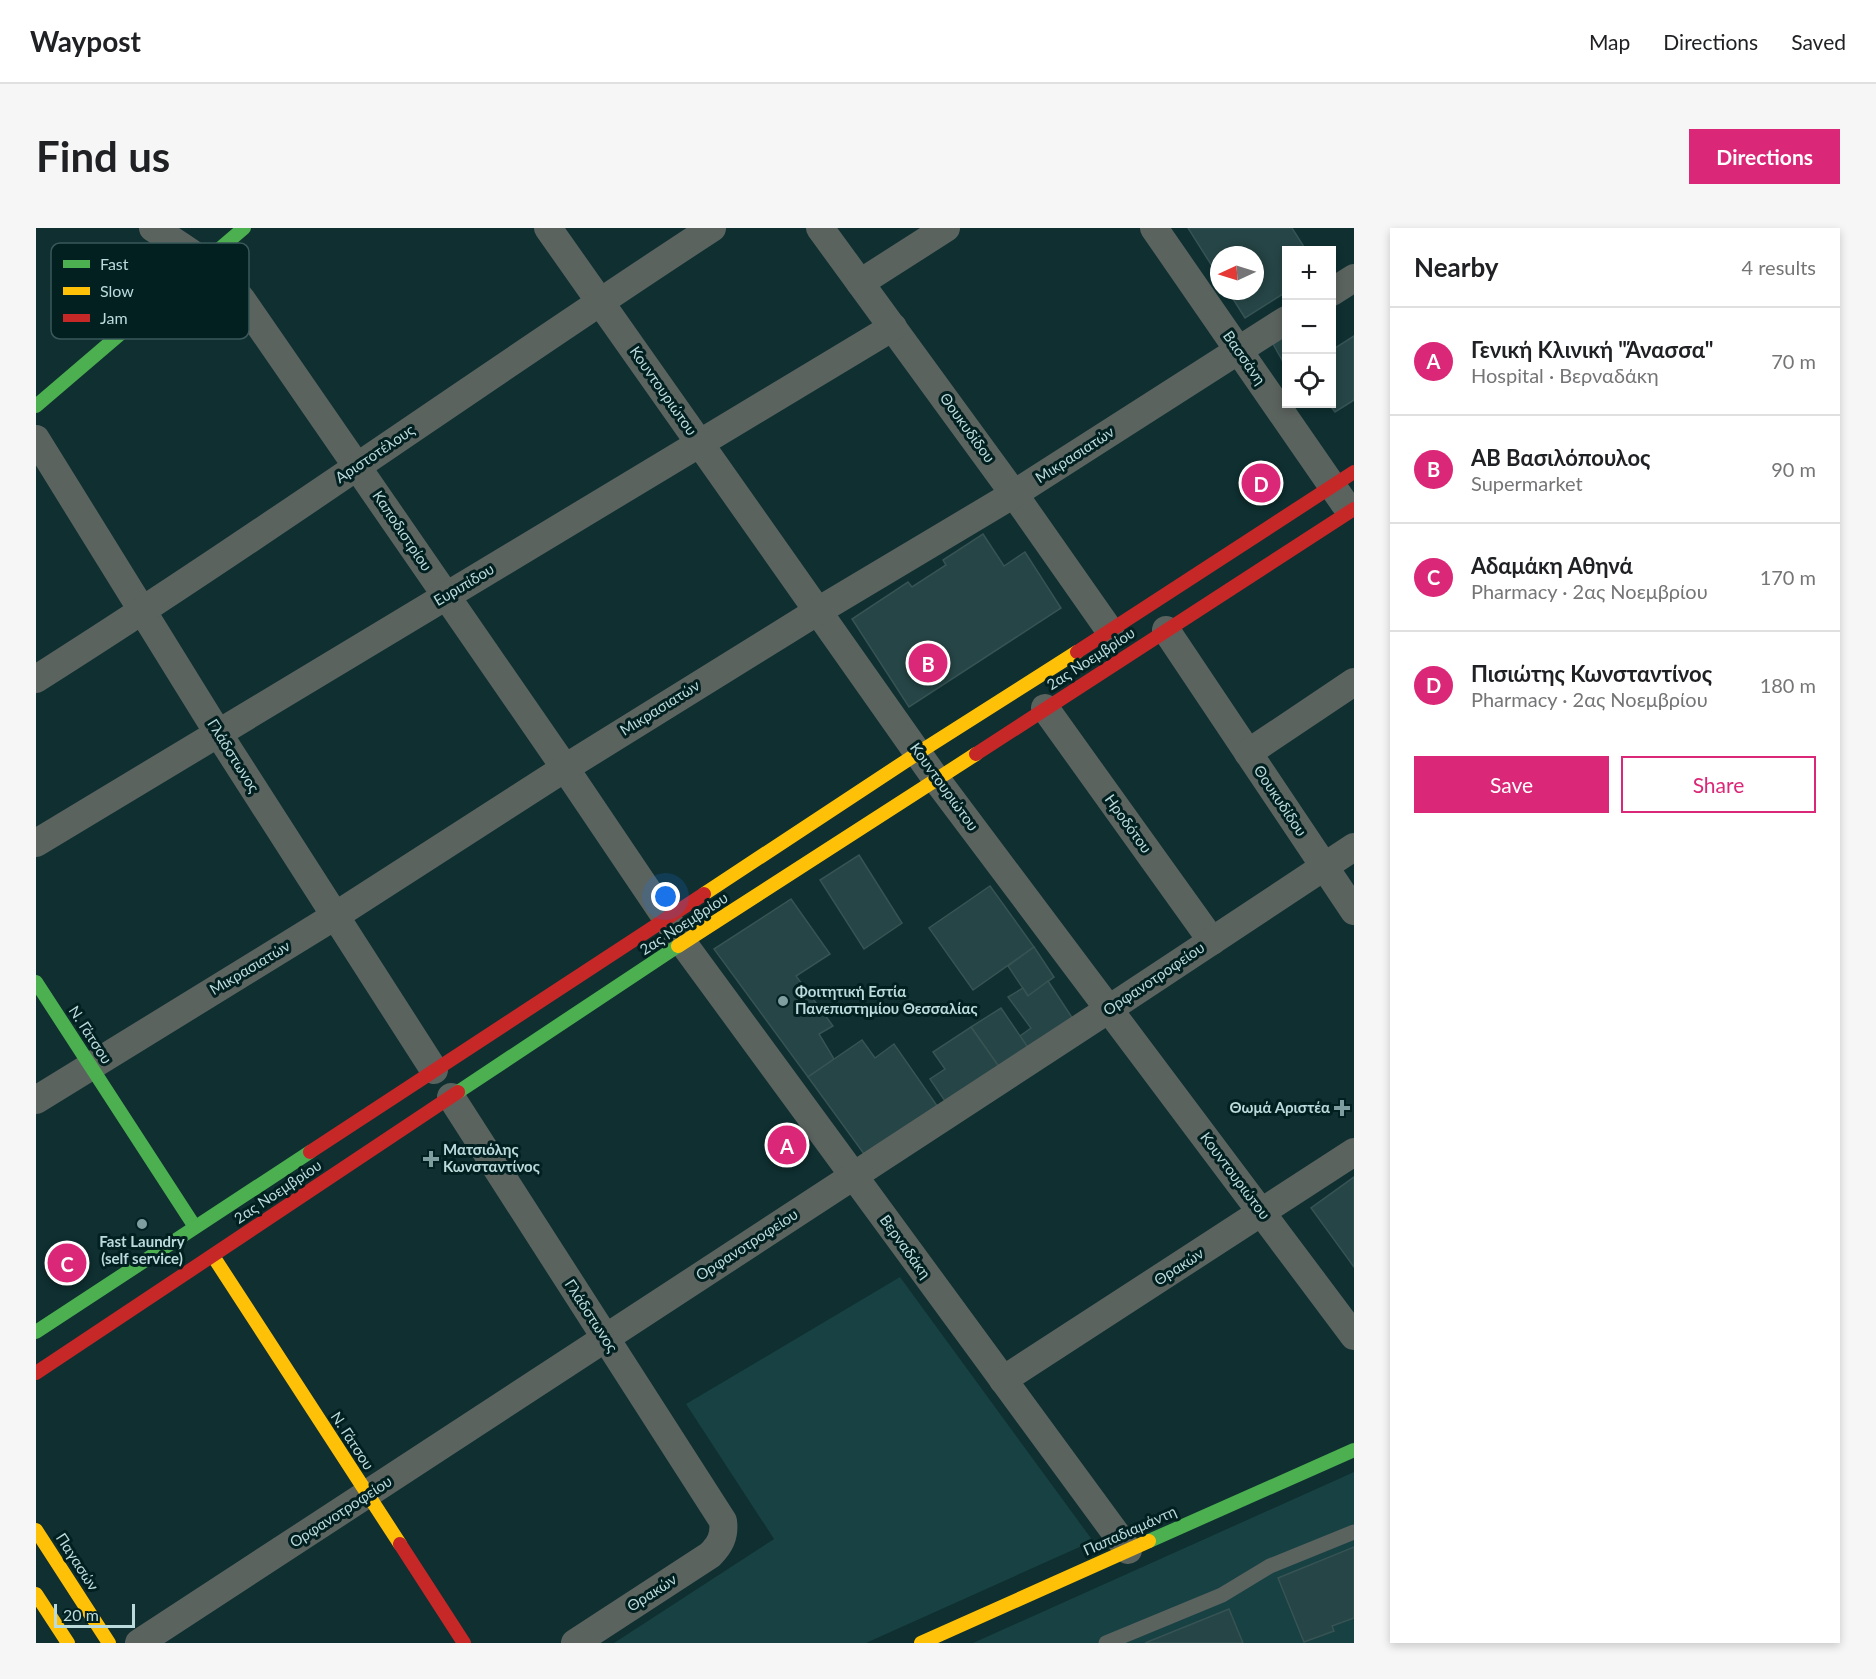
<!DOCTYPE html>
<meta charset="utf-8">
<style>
:root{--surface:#fff;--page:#f6f6f6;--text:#202124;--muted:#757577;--line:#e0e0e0;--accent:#db2777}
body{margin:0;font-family:Lato,sans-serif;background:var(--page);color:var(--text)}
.controls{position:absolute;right:18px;top:18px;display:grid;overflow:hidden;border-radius:0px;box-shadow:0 3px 9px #0003}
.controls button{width:54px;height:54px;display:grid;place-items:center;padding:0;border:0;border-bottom:2px solid var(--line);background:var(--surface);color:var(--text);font:30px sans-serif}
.compass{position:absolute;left:1174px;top:18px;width:54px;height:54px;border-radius:50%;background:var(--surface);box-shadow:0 3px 9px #0003;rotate:266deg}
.scale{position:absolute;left:18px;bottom:15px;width:81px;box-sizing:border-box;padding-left:6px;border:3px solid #badadb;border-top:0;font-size:16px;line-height:21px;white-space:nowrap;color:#badadb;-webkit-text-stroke:4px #032021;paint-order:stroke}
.you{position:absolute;left:630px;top:669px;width:21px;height:21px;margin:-15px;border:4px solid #fff;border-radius:50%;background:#1a73e8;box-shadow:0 0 0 9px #1a73e833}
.badge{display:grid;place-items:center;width:39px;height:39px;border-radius:50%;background:var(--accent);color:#fff;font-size:20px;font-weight:700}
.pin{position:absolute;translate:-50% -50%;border:3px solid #fff;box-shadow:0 2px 6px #0006}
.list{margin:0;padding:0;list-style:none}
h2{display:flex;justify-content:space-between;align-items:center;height:78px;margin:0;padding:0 24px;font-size:26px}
h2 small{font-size:20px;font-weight:400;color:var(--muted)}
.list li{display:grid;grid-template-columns:39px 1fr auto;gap:18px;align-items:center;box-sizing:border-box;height:108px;padding:0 24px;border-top:2px solid var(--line)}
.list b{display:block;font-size:22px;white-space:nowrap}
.list p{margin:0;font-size:20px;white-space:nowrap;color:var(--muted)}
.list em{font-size:20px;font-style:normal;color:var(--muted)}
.actions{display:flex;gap:12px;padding:18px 24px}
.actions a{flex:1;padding:14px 0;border:2px solid var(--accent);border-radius:0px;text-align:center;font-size:21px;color:var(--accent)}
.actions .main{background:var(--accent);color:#fff}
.icon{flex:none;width:33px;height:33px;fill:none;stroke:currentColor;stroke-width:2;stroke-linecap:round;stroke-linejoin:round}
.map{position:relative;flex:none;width:1318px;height:1415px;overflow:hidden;border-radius:0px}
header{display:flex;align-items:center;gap:36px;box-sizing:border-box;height:84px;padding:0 30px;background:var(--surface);border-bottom:2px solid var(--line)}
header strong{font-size:28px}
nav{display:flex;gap:33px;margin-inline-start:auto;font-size:21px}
.intro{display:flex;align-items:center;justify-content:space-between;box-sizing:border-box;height:144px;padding:0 36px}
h1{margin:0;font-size:42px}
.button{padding:15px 27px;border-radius:0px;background:var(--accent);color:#fff;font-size:21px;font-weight:700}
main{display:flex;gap:36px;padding:0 36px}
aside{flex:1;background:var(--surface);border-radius:0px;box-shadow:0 3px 9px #0003}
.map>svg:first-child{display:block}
.built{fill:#184143}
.building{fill:#264546;stroke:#375354;stroke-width:1.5}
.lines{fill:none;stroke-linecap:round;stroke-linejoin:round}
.lane{stroke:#5b635f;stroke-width:15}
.street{stroke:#5b635f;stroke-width:28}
.fast{stroke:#4caf50;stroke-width:14}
.slow{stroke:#ffc107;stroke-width:14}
.jam{stroke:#c62828;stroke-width:14}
.poi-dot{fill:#7e9e9f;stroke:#032021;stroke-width:2}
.labels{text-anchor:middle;stroke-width:6;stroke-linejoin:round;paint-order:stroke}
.street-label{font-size:15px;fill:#badadb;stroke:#032021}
.poi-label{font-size:15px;font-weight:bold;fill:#badadb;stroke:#032021;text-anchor:start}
.key{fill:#032021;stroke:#3a5859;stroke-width:1.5}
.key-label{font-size:16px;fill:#badadb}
</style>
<header>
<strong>Waypost</strong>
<nav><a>Map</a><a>Directions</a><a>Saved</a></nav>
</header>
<div class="intro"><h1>Find us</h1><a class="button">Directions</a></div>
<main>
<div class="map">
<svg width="1318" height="1415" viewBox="0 0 1318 1415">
<rect width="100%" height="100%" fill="#0f2f30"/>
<g class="built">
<path d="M864 1049 1057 1313 830 1415H578L738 1311 650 1176Z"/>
<path d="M1318 1244V1415H937Z"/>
</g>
<g class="building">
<path d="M1152 0H1256L1270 22H1250V64L1209 90 1192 63H1219V27H1183V49Z"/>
<path d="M1250 108V139L1237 116Z"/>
<path d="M1318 108V172L1299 184 1293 176H1296V122Z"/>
<path d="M947 306 968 338 989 324 1025 380 873 479 816 391 872 354 876 359 910 337 907 332Z"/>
<path d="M823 627 866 695 828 721 784 652Z"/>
<path d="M954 658 998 719 937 762 893 700Z"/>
<path d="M755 671 794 726 760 748 797 798 783 806 798 831 772 849 678 721Z"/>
<path d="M998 719 1018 749 992 768 972 738Z"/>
<path d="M1012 753 1039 794 995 824 984 808 995 800 972 769 987 760 992 768Z"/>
<path d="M965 780 995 824 966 843 935 799Z"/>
<path d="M935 799 966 843 913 879 894 851 909 841 897 824Z"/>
<path d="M826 812 839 830 858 816 904 882 831 930 772 849Z"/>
<path d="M1318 949V1039L1275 980Z"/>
<path d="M1318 1319V1390L1296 1398 1298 1403 1268 1414 1242 1350Z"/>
<path d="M1193 1381 1207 1415H1109Z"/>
</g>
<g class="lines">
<path class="lane" d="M1070 1415 1186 1367 1234 1338 1318 1304"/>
<g class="street">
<path d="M117 0C153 23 179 38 206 72L529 540 647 715 1092 1322"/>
<path d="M512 0 900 551 1318 1108"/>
<path d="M784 0 978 266 1074 403"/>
<path d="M1118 0 1308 275"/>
<path d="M824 55 910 0"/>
<path d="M1296 64 1318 50"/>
<path d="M0 211 182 505 398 842"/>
<path d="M1130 402 1318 683"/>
<path d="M0 451C229 306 449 148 676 0"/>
<path d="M1009 480 1176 713"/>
<path d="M1212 525 1318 454"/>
<path d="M0 615 857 99"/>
<path d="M415 869 687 1293C689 1308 684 1317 674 1327L539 1415"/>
<path d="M0 872 299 688 529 540 782 383 978 266 1250 92"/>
<path d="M967 1152 1318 924"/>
<path d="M103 1415 1073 781 1318 619"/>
</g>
<g class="fast">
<path d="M0 178 208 0"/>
<path d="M0 754 159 999"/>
<path d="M422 864 642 718"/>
<path d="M0 1104 274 924"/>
<path d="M1113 1313 1318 1222"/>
</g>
<g class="slow">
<path d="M668 666 882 525 1041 424"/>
<path d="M642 718 940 526"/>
<path d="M177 1028 364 1316"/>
<path d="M0 1302 73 1415"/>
<path d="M0 1366 32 1415"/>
<path d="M885 1415 1113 1313"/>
</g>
<g class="jam">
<path d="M1041 424 1318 244"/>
<path d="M940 526 1318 281"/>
<path d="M274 924 668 666"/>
<path d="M0 1145 422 864"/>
<path d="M364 1316 428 1415"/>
</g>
</g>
<g class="poi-dot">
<circle cx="747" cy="773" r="6"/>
<path d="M1303 871h6v6h6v6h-6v6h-6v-6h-6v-6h6z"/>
<path d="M392 922h6v6h6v6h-6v6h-6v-6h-6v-6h6z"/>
<circle cx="106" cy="996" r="6"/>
</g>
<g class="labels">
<g class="street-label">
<text transform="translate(1208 130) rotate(55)" y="5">Βασσάνη</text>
<text transform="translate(627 163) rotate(55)" y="5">Κουντουριώτου</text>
<text transform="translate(931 200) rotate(54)" y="5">Θουκυδίδου</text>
<text transform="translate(339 226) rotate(-34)" y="5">Αριστοτέλους</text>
<text transform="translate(1039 227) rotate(-33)" y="5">Μικρασιατών</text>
<text transform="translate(366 303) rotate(56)" y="5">Καποδιστρίου</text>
<text transform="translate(428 357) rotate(-31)" y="5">Ευριπίδου</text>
<text transform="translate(1055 431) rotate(-33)" y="5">2ας Νοεμβρίου</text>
<text transform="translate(624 480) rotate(-32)" y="5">Μικρασιατών</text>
<text transform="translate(197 528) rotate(58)" y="5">Γλάδστωνος</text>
<text transform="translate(908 559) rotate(54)" y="5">Κουντουριώτου</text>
<text transform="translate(1244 573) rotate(56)" y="5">Θουκυδίδου</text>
<text transform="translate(1092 596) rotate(54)" y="5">Ηροδότου</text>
<text transform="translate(648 696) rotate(-33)" y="5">2ας Νοεμβρίου</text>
<text transform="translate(214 740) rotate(-31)" y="5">Μικρασιατών</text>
<text transform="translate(1118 751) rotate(-34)" y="5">Ορφανοτροφείου</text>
<text transform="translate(54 807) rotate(57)" y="5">Ν. Γάτσου</text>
<text transform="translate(1199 948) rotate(53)" y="5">Κουντουριώτου</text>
<text transform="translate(242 964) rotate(-34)" y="5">2ας Νοεμβρίου</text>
<text transform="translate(711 1017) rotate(-33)" y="5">Ορφανοτροφείου</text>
<text transform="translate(869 1019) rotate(54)" y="5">Βερναδάκη</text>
<text transform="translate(1143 1039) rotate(-33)" y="5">Θρακών</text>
<text transform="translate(555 1088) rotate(57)" y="5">Γλάδστωνος</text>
<text transform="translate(316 1213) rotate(57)" y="5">Ν. Γάτσου</text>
<text transform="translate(305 1284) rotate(-33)" y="5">Ορφανοτροφείου</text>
<text transform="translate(1094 1303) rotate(-24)" y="5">Παπαδιαμάντη</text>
<text transform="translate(41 1334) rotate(57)" y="5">Παγασών</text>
<text transform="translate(616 1365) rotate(-33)" y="5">Θρακών</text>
</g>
<g class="poi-label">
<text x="759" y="769">Φοιτητική Εστία<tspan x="759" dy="17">Πανεπιστημίου Θεσσαλίας</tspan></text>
<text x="1294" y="885" text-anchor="end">Θωμά Αριστέα</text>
<text x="407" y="927">Ματσιόλης<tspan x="407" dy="17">Κωνσταντίνος</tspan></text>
<text x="106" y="1019" text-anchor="middle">Fast Laundry<tspan x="106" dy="17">(self service)</tspan></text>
</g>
</g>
<rect x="15" y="15" width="198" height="96" rx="9" class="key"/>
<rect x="27" y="32" width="27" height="8" fill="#4caf50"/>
<rect x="27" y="59" width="27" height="8" fill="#ffc107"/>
<rect x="27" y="86" width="27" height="8" fill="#c62828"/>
<g class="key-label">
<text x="64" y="42">Fast</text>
<text x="64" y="69">Slow</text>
<text x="64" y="96">Jam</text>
</g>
</svg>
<div class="controls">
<button>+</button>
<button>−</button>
<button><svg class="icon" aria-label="locate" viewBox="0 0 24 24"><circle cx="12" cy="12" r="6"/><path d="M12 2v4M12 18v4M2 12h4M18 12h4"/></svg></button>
</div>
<svg class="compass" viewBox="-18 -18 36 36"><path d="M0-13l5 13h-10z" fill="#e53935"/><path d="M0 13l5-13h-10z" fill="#757577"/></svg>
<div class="scale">20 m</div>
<div class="you"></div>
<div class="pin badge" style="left:751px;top:917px">A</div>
<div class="pin badge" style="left:892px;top:435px">B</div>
<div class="pin badge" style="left:31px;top:1035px">C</div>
<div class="pin badge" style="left:1225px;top:255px">D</div>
</div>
<aside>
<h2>Nearby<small>4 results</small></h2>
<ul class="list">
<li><span class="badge">A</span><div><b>Γενική Κλινική &quot;Άνασσα&quot;</b><p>Hospital · Βερναδάκη</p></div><em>70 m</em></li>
<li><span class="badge">B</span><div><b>ΑΒ Βασιλόπουλος</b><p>Supermarket</p></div><em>90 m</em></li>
<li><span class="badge">C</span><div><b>Αδαμάκη Αθηνά</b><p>Pharmacy · 2ας Νοεμβρίου</p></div><em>170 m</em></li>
<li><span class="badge">D</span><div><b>Πισιώτης Κωνσταντίνος</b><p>Pharmacy · 2ας Νοεμβρίου</p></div><em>180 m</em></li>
</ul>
<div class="actions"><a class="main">Save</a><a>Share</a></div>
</aside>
</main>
